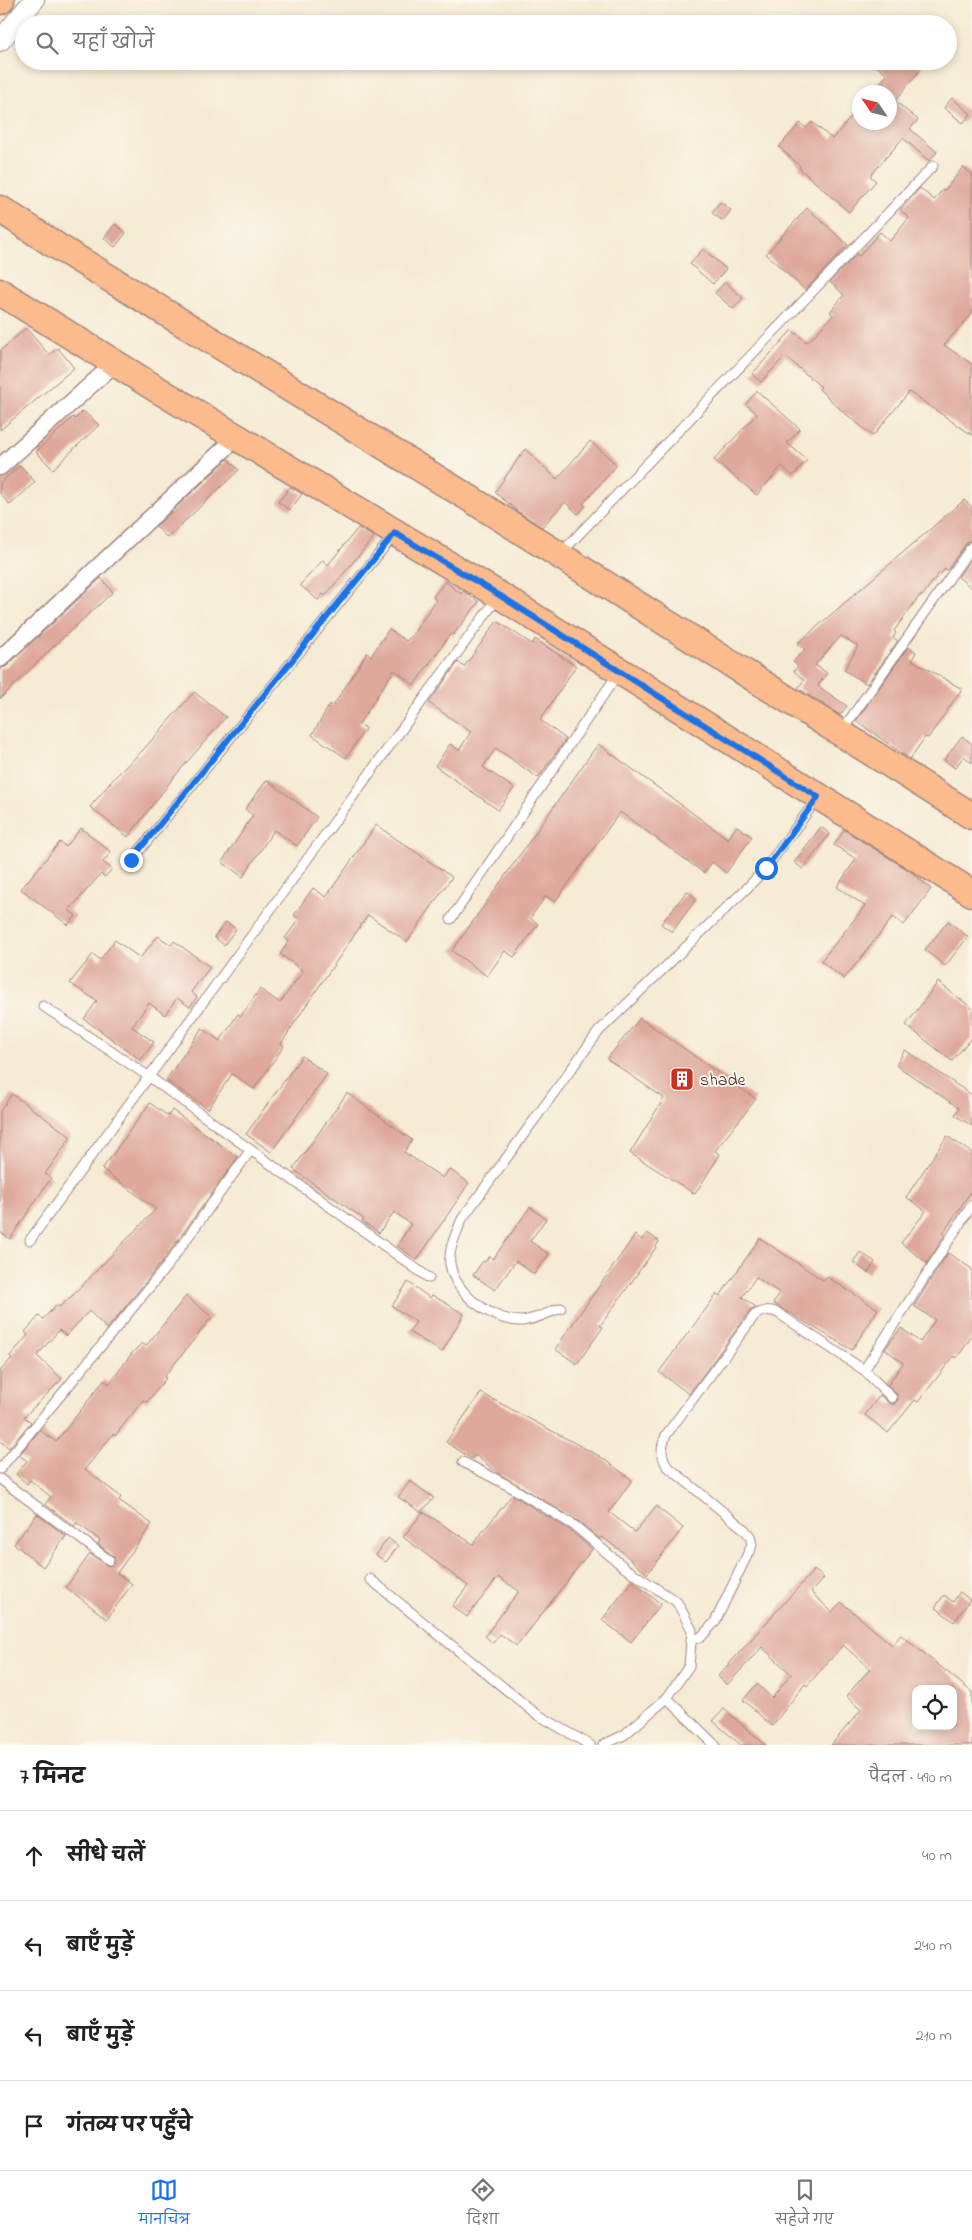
<!DOCTYPE html>
<html lang="hi">
<meta charset="utf-8">
<style>
:root{--surface:#fff;--page:#f2f2f2;--text:#202124;--muted:#757577;--line:#e0e0e0;--accent:#1a73e8}
body{margin:0;font-family:"Indie Flower","Playpen Sans Deva",sans-serif;background:var(--page);color:var(--text)}
.controls{position:absolute;right:15px;bottom:15px;display:grid;overflow:hidden;border-radius:10px;box-shadow:0 2px 8px #0003}
.controls button{width:45px;height:45px;display:grid;place-items:center;padding:0;border:0;border-bottom:1px solid var(--line);background:var(--surface);color:var(--text);font:25px sans-serif}
.compass{position:absolute;left:852px;top:85px;width:45px;height:45px;border-radius:50%;background:var(--surface);box-shadow:0 2px 8px #0003;rotate:305deg}
.stop{position:absolute;width:15px;height:15px;margin:-11px;border:4px solid #1a73e8;border-radius:50%;background:#fff}
.stop.end{background:#1a73e8;border-color:#fff;box-shadow:0 1px 5px #0008}
.list{margin:0;padding:0;list-style:none}
h2{display:flex;justify-content:space-between;align-items:center;height:65px;margin:0;padding:0 20px;font-size:21px}
h2 small{font-size:16px;font-weight:400;color:var(--muted)}
.list li{display:grid;grid-template-columns:32px 1fr auto;gap:15px;align-items:center;box-sizing:border-box;height:90px;padding:0 20px;border-top:1px solid var(--line)}
.list b{display:block;font-size:19px;white-space:nowrap}
.list em{font-size:16px;font-style:normal;color:var(--muted)}
.icon{flex:none;width:28px;height:28px;fill:none;stroke:currentColor;stroke-width:2;stroke-linecap:round;stroke-linejoin:round}
.map{position:relative;flex:none;width:972px;height:1745px;overflow:hidden}
.search{position:absolute;background:var(--surface);box-shadow:0 2px 8px #0003;left:15px;right:15px;top:15px;height:55px;display:flex;align-items:center;gap:12px;box-sizing:border-box;padding:0 18px;border-radius:28px;color:var(--muted);font-size:19px}
.sheet{height:425px;background:var(--surface)}
nav{display:flex;justify-content:space-around;align-items:center;box-sizing:border-box;height:70px;border-top:1px solid var(--line);background:var(--surface);font-size:14px;color:var(--muted)}
nav a{display:grid;justify-items:center;gap:2px}
nav .on{color:var(--accent)}
.map>svg:first-child{display:block}
.building{fill:#dea89b;fill-rule:evenodd}
.lines{fill:none;stroke-linecap:round;stroke-linejoin:round}
.service-casing{stroke:#a0847f;stroke-width:11}
.minor-casing{stroke:#a0847f;stroke-width:19}
.tertiary-casing{stroke:#a0847f;stroke-width:22}
.primary-casing{stroke:#a0847f;stroke-width:29}
.service{stroke:#fff;stroke-width:9}
.minor{stroke:#fff;stroke-width:16}
.tertiary{stroke:#fff;stroke-width:20}
.primary{stroke:#fbbb8c;stroke-width:26}
.route{stroke:#1a73e8;stroke-width:6}
.labels{text-anchor:middle;stroke-width:4;stroke-linejoin:round;paint-order:stroke}
.poi-label{font-size:18px;fill:#4a1f2b;stroke:#fbf7ec;text-anchor:start}
</style>
<div class="map">
<svg width="972" height="1745" viewBox="0 0 972 1745">
<rect width="100%" height="100%" fill="#fbf7ec"/>
<filter id="ink" filterUnits="userSpaceOnUse"><feTurbulence type="fractalNoise" baseFrequency=".02" numOctaves="2"/><feDisplacementMap in="SourceGraphic" scale="10" xChannelSelector="R" yChannelSelector="G"/><feConvolveMatrix kernelMatrix="1 2 1 2 8 2 1 2 1" color-interpolation-filters="sRGB"/></filter>
<filter id="wash" filterUnits="userSpaceOnUse"><feTurbulence type="fractalNoise" baseFrequency=".0096" numOctaves="4" result="noise"/><feDisplacementMap in="SourceGraphic" scale="20" xChannelSelector="R" yChannelSelector="G"/><feGaussianBlur stdDeviation="1.12" result="paint"/><feColorMatrix in="noise" values="0 0 0 0 0 0 0 0 0 0 0 0 0 0 0 0 0 1.4 0 .05"/><feComposite in="paint" operator="in"/></filter>
<g filter="url(#wash)">
<rect width="100%" height="100%" fill="#f5ead3"/>
<g id="blocks">
<g class="building">
<path d="M870 61H912L921 69 895 101 918 120 910 129 937 152 929 161 903 138 870 176 876 181 849 212 799 168 800 166 779 147 800 123 806 128 812 122 832 139 860 107V122H890V92H872L887 75Z"/>
<path d="M952 98 971 114 963 123 944 108Z"/>
<path d="M963 167 972 174V314L944 345 972 364V435L909 392 873 436 841 410 819 389 821 387 785 356 761 382 752 374 792 330 807 342 815 335 833 315 830 312 844 295 830 282 857 254 859 256 880 232 890 241 909 218 900 210 920 188 934 200 943 189 945 190Z"/>
<path d="M720 202 731 210 723 221 712 213Z"/>
<path d="M807 208 848 245 805 290 766 254Z"/>
<path d="M115 224 126 233 115 247 104 238Z"/>
<path d="M703 249 726 269 713 284 690 264Z"/>
<path d="M725 282 743 298 733 309 715 293Z"/>
<path d="M26 328 49 355 58 348 74 368 0 430V351Z"/>
<path d="M757 391 800 429 787 443 807 460 793 476 782 466 757 495 714 460 757 414 746 404Z"/>
<path d="M83 411 99 425 53 469 36 452 73 417 75 419Z"/>
<path d="M590 441 617 465 583 504 586 506 578 514 565 502 542 527 517 511 495 492 525 449 557 479Z"/>
<path d="M228 459 239 470 167 538 156 526Z"/>
<path d="M20 465 35 482 10 505 0 493V483Z"/>
<path d="M290 487 302 494 290 510 278 502Z"/>
<path d="M964 500 972 507V540L967 542 947 570 945 568 941 574 939 573 922 596 920 595 894 631 896 633 893 638 898 641 867 684 844 670 858 646 841 636 815 665 827 673 818 686 847 706 840 715 798 688 804 680 794 671 798 666 793 662 805 649 797 644Z"/>
<path d="M358 528 374 537 325 596 323 594 318 600 300 585 323 560 328 565Z"/>
<path d="M972 557V588L958 577Z"/>
<path d="M101 578 113 592 54 646 0 699V669L7 666Z"/>
<path d="M445 581 461 594 463 591 479 602 453 635 451 633 414 685 394 670 359 724 366 728 346 758 312 735 330 704 333 706 367 653 371 656 389 629 406 641 411 637 436 600 433 597Z"/>
<path d="M497 621 532 644 535 639 576 666 540 720 566 739 538 778 496 748 483 767 514 788 498 810 435 766 450 744 459 750 471 732 429 703 458 662 464 667Z"/>
<path d="M908 647 916 652 912 660 962 689 928 738 925 737 910 759 856 721Z"/>
<path d="M194 692 226 717 174 777 128 837 90 807 115 777 143 750Z"/>
<path d="M962 736 972 744V763L964 756 955 768 944 760Z"/>
<path d="M598 744 728 839 737 826 752 837 726 873 712 862 704 873 620 812 555 902 546 896 530 918 538 924 514 957 505 951 487 976 452 951Z"/>
<path d="M267 780 317 817 297 846 274 830 243 877 222 862 253 815 245 809Z"/>
<path d="M376 825 452 877 407 942 368 915 299 1016 281 1044 284 1046 254 1089 232 1074 208 1109 166 1080 202 1028 220 1041 238 1014 241 1016 260 989 280 1003 303 971 280 954 289 941 285 938 299 919 294 915 313 888 326 897Z"/>
<path d="M821 827 830 834 803 869 794 862Z"/>
<path d="M81 828 111 852 103 862 112 869 105 877 101 874 69 910 76 916 68 925 21 889 60 842 66 847Z"/>
<path d="M844 830 910 871 931 889 904 925 893 917 844 979 821 961 865 906 837 887 856 859 834 845Z"/>
<path d="M687 891 696 899 672 932 661 924Z"/>
<path d="M948 921 968 937 945 966 925 950Z"/>
<path d="M226 922 236 929 224 945 214 937Z"/>
<path d="M158 936 171 945 174 941 210 967 191 992 197 997 190 1007 177 998 165 1015 149 1003 132 1027 154 1042 141 1060 84 1019 97 1001 70 983 93 954 100 960 115 940 140 958Z"/>
<path d="M938 982 972 1008V1037L952 1061 906 1025Z"/>
<path d="M640 1018 756 1099 715 1151 720 1154 695 1194 630 1153 664 1098 607 1059Z"/>
<path d="M905 1050 972 1095V1126L955 1115 959 1108 896 1065Z"/>
<path d="M302 1056 327 1074 271 1152 246 1134Z"/>
<path d="M347 1093 412 1140 404 1152 443 1178 449 1169 469 1183 417 1260 397 1246 411 1224 394 1212 379 1233 362 1221 364 1219 293 1169Z"/>
<path d="M12 1094 71 1137 45 1174 51 1178 10 1239 0 1232V1111Z"/>
<path d="M150 1103 168 1116 172 1110 238 1157 162 1262 107 1329 89 1311 66 1336 59 1330 37 1356 62 1379 24 1417 31 1422 9 1448 0 1441V1371L12 1358 10 1356 28 1335 25 1332 39 1316 43 1319 57 1305 59 1307 72 1296 156 1209 102 1169Z"/>
<path d="M947 1136 972 1153V1190L943 1233 945 1235 927 1263 901 1243 926 1211 906 1197Z"/>
<path d="M530 1207 546 1219 530 1241 549 1254 534 1274 516 1261 495 1290 473 1275 483 1261 485 1262 489 1256 493 1259Z"/>
<path d="M647 1233 659 1241 655 1249 600 1326 603 1327 577 1364 555 1349 635 1235 642 1240Z"/>
<path d="M760 1238 824 1281 827 1277 878 1309 852 1350 773 1303 780 1293 756 1277 742 1297 756 1307 750 1311 689 1394 659 1372 717 1294 720 1296Z"/>
<path d="M860 1252 875 1262 868 1273 853 1262Z"/>
<path d="M948 1253 972 1269V1336L957 1358 954 1356 918 1402 915 1400 888 1433 865 1415 880 1395 890 1404H894L898 1400 897 1394 888 1385 903 1363 885 1349 901 1328 920 1342 935 1320 914 1306Z"/>
<path d="M408 1282 430 1298 432 1295 464 1314 442 1352 409 1332 416 1322 392 1306Z"/>
<path d="M186 1296 212 1317 164 1377 166 1378 147 1402 143 1400 115 1436 113 1434 85 1469 121 1497 119 1500 152 1524 117 1573 132 1584 107 1619 66 1587 90 1554 108 1566 114 1564V1557L98 1544 100 1540 77 1523 74 1526 45 1504 51 1497 30 1480 27 1484 16 1474 27 1461 19 1455 40 1430 56 1442 104 1380 109 1384 132 1353 142 1343 146 1346Z"/>
<path d="M481 1393 601 1457 632 1480 609 1512 635 1532 656 1506 683 1528 647 1574 621 1551 602 1537 600 1539 578 1521 498 1473 475 1455 472 1459 446 1442Z"/>
<path d="M410 1481 434 1498 421 1512 398 1497Z"/>
<path d="M512 1495 571 1531 592 1549 517 1646 500 1634 493 1643 485 1636 519 1591 498 1577 467 1617 452 1606 468 1586 403 1537 423 1512 473 1544Z"/>
<path d="M37 1514 66 1536 43 1567 14 1544Z"/>
<path d="M388 1538 398 1546 386 1562 376 1555Z"/>
<path d="M814 1570 824 1578 811 1592 832 1612 841 1602 892 1645 901 1635 972 1692V1745H831L861 1710 846 1696 870 1669 843 1645 807 1686 805 1684 772 1726 743 1700 757 1684 772 1698 791 1674 762 1647 727 1685 718 1676ZM916 1689H953V1726H916Z"/>
<path d="M632 1581 661 1604 631 1642 602 1620Z"/>
<path d="M960 1592 970 1600 954 1622 935 1607 944 1595 953 1602Z"/>
<path d="M724 1709 734 1718 766 1745H741L713 1721Z"/>
</g>
</g>
</g>
<g filter="url(#ink)">
<use href="#blocks" fill-opacity="0" stroke="#a0847f" stroke-width="1"/>
<g class="lines">
<g class="service-casing">
<g id="service">
<path d="M561 553 933 166"/>
<path d="M841 732 972 546"/>
<path d="M131 861 394 535"/>
<path d="M451 919 619 672"/>
<path d="M43 1006 148 1076 429 1278"/>
<path d="M30 1240 498 597"/>
<path d="M561 1308C549 1312 532 1321 520 1321 491 1320 455 1294 450 1264 448 1249 457 1232 462 1219L599 1031 747 888 766 868 817 799"/>
<path d="M864 1370 972 1205"/>
<path d="M463 1462 511 1487 575 1526 625 1568 677 1602 692 1630 689 1666 667 1698"/>
<path d="M0 1469 167 1266 250 1151"/>
<path d="M0 1479 109 1560"/>
<path d="M370 1579 535 1713 590 1745"/>
<path d="M691 1640 701 1637 715 1622 752 1545 750 1536 744 1529 667 1466C660 1453 661 1448 666 1435L755 1315C764 1310 769 1309 778 1313L864 1370 892 1398"/>
<path d="M603 1745 624 1735 667 1698 715 1745"/>
</g>
</g>
<g class="minor-casing">
<g id="minor">
<path d="M0 467 115 363"/>
<path d="M0 659 237 437"/>
</g>
</g>
<g class="tertiary-casing">
<path id="tertiary" d="M0 41 34 0"/>
</g>
<g class="primary-casing">
<g id="primary">
<path d="M0 1 1 0"/>
<path d="M0 209 55 245 469 498 972 816"/>
<path d="M0 292 155 388 499 595 972 893"/>
</g>
</g>
<use href="#service" class="service"/>
<use href="#minor" class="minor"/>
<use href="#tertiary" class="tertiary"/>
<use href="#primary" class="primary"/>
</g>
</g>
<g class="lines" filter="url(#ink)">
<path class="route" d="M131 860 395 533 499 595 818 797 766 868"/>
</g>
<defs>
<g id="building-square" transform="scale(1.25)"><rect x="-9" y="-9" width="18" height="18" rx="4" fill="#c8321e" stroke="#fbf7ec"/><path d="M-4-6H4V6H1V3H-1V6H-4ZM-2.5-4.3h1.7v1.8h-1.7ZM.8-4.3h1.7v1.8H.8ZM-2.5-1h1.7V.8h-1.7ZM.8-1h1.7V.8H.8Z" fill="#fff"/></g>
</defs>
<g fill-rule="evenodd">
<use href="#building-square" x="682" y="1079"/>
</g>
<g class="labels">
<g class="poi-label">
<text x="700" y="1085">shade</text>
</g>
</g>
</svg>
<div class="controls">
<button><svg class="icon" aria-label="locate" viewBox="0 0 24 24"><circle cx="12" cy="12" r="6"/><path d="M12 2v4M12 18v4M2 12h4M18 12h4"/></svg></button>
</div>
<svg class="compass" viewBox="-18 -18 36 36"><path d="M0-13l5 13h-10z" fill="#e53935"/><path d="M0 13l5-13h-10z" fill="#757577"/></svg>
<div class="stop" style="left:766px;top:868px"></div>
<div class="stop end" style="left:131px;top:860px"></div>
<div class="search"><svg class="icon" aria-label="search" viewBox="0 0 24 24"><circle cx="10" cy="10" r="6"/><path d="M15 15l6 6"/></svg>यहाँ खोजें</div>
</div>
<section class="sheet">
<h2>7 मिनट<small>पैदल · 490 m</small></h2>
<ul class="list">
<li><svg class="icon" aria-label="ahead" viewBox="0 0 24 24"><path d="M12 20V5M6 11l6-6 6 6"/></svg><div><b>सीधे चलें</b></div><em>40 m</em></li>
<li><svg class="icon" aria-label="left" viewBox="0 0 24 24"><path d="M17 20v-9H6M10 6l-5 5 5 5"/></svg><div><b>बाएँ मुड़ें</b></div><em>240 m</em></li>
<li><svg class="icon" aria-label="left" viewBox="0 0 24 24"><path d="M17 20v-9H6M10 6l-5 5 5 5"/></svg><div><b>बाएँ मुड़ें</b></div><em>210 m</em></li>
<li><svg class="icon" aria-label="arrive" viewBox="0 0 24 24"><path d="M6 21V4h12l-3 4 3 4H6"/></svg><div><b>गंतव्य पर पहुँचे</b></div></li>
</ul>
</section>
<nav>
<a class="on"><svg class="icon" aria-label="map" viewBox="0 0 24 24"><path d="M3 6l6-2 6 2 6-2v14l-6 2-6-2-6 2zM9 4v14M15 6v14"/></svg>मानचित्र</a>
<a><svg class="icon" aria-label="directions" viewBox="0 0 24 24"><path d="M12 3l9 9-9 9-9-9zM9 14v-3h6M13 9l2 2-2 2"/></svg>दिशा</a>
<a><svg class="icon" aria-label="saved" viewBox="0 0 24 24"><path d="M7 4h10v16l-5-4-5 4z"/></svg>सहेजे गए</a>
</nav>
